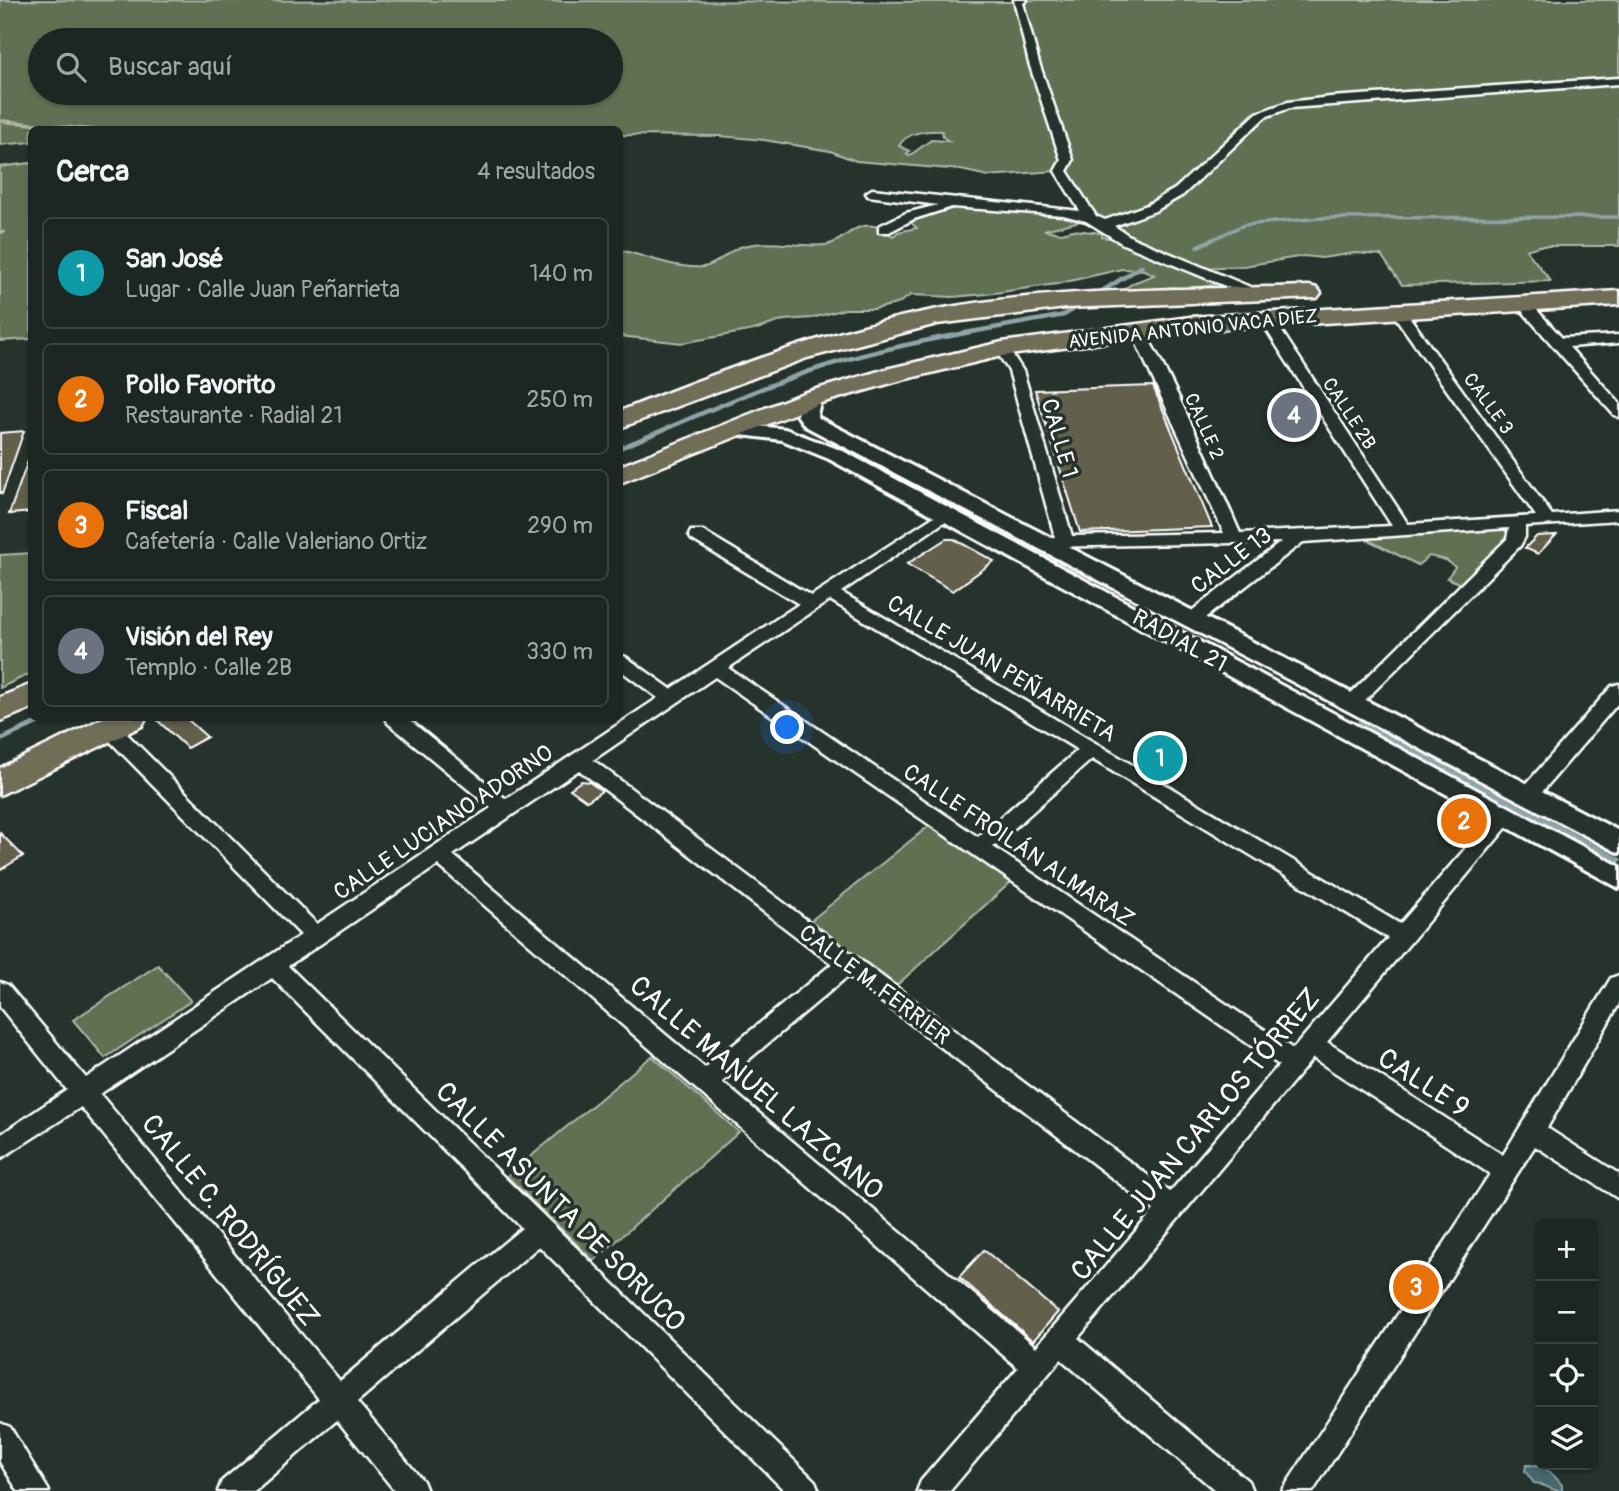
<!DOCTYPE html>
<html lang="es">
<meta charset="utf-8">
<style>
:root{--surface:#1c2622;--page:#29322f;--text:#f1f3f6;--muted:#a0a5a5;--line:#3a4340;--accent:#ffd166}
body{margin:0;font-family:Pangolin,sans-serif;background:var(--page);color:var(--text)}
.controls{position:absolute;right:21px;bottom:21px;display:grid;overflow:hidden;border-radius:10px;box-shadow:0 2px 5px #0004}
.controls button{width:63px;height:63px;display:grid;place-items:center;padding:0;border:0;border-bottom:2px solid var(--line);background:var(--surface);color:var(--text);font:35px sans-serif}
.you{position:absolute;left:788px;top:728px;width:24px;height:24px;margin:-18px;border:5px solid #fff;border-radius:50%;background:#1a73e8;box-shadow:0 0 0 10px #1a73e833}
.badge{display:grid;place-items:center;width:46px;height:46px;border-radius:50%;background:var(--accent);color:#fff;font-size:23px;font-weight:700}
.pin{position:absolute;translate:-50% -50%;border:4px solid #fff;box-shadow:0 2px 7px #0006}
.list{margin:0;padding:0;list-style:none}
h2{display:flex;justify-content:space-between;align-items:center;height:91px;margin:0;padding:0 28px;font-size:30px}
h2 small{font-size:23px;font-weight:400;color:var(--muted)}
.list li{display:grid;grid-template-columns:46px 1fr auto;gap:21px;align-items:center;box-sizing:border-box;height:112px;margin:0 14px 14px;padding:0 14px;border:2px solid var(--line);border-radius:10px}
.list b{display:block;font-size:26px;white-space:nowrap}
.list p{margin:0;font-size:23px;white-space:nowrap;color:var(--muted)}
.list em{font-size:23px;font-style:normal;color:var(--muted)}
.icon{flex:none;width:38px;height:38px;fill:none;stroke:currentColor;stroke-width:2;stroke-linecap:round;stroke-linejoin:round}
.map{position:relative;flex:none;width:1619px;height:1491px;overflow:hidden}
.search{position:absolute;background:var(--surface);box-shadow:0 2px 5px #0004;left:28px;top:28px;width:595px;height:77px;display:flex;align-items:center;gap:18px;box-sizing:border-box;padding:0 24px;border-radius:38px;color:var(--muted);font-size:26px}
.panel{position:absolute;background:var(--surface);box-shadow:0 2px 5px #0004;left:28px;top:126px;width:595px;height:595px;border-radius:10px}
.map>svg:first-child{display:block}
.green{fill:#607153;stroke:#b0b8a9;stroke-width:2;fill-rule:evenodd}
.water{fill:#45686b;stroke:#8fa4a6;stroke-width:2}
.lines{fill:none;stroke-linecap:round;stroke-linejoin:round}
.stream-far2{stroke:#8fa4a6;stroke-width:3.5}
.stream-far1{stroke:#8fa4a6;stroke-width:4.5}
.stream{stroke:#8fa4a6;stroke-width:5}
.building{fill:#625e4b;stroke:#fff;stroke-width:2}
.minor-casing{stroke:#fff;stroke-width:5}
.tertiary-casing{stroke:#fff;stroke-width:6}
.trunk-casing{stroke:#fff;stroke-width:5}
.minor{fill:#26332d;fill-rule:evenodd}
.tertiary{fill:#26332d;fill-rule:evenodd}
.trunk{fill:#716e59;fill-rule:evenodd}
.labels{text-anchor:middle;stroke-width:7;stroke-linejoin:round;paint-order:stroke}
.far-street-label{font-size:19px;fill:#fff;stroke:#26332d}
.street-label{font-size:23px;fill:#fff;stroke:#26332d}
.near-street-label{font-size:28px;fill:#fff;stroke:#26332d}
</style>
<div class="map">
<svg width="1619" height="1491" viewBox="0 0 1619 1491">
<rect width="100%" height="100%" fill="#26332d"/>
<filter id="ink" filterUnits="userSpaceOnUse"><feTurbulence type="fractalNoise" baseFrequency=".0143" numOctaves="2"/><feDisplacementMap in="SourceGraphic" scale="14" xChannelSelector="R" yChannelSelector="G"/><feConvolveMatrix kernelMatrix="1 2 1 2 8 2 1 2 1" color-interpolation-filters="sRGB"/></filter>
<g filter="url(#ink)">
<g class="green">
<path d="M0 0 1012 2 1016 4 1064 160 1056 171 988 176 961 170 856 161 830 151 764 140 720 136 620 135V130H103L0 120ZM40 40H611V93H40ZM942 131 943 137 949 141 931 140 909 156 906 154 910 151 899 146C906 132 928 130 942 131Z"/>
<path d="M1030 0H1619V77L1319 97 1272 106 1252 114 1184 180 1180 187 1130 214 1105 220 1094 216 1067 174 1072 166 1033 49 1022 4Z"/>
<path d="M1619 83V246H1539L1526 250 1551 281 1402 285 1381 255 1355 253 1322 258 1304 256 1244 266 1200 268 1118 232 1117 227C1144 216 1173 205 1195 186 1224 160 1248 122 1287 109Z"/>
<path d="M0 122 82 129 32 130 31 142 0 145Z"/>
<path d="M31 163V339L0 341V233L5 232 0 231V167Z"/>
<path d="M959 206 1052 211 1085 220 1044 230 1062 233 1073 230 1102 233V237L1121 240 1197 276H1207L1222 283 1191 289 1171 287 1128 294 1123 290 1133 283 1154 275 1144 270 1122 269 1057 284 987 294 952 297 911 295 897 304 874 309H845L812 318 784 320 754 330 682 343 620 336V250C646 256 676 269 703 267 716 266 728 251 740 247 769 238 797 248 826 245 843 243 853 222 874 226 880 227 887 233 893 236L898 232 917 228 909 221Z"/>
<path d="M858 454 1060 557V560L1045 561 852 456Z"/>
<path d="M1500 528 1514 535 1464 585 1447 578 1455 567 1446 560 1429 556 1418 565 1362 537Z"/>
<path d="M31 553V673L0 688V555Z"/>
<path d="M930 825 1012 881 896 986 809 922Z"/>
<path d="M158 965 191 1001 105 1058 73 1020Z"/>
<path d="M652 1056 739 1132 594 1261 507 1176Z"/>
</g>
<path class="water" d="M1526 1465C1542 1465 1552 1472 1562 1485V1491C1551 1491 1545 1484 1534 1483L1525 1471Z"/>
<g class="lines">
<path class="stream-far2" d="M1211 240 1244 225 1321 218 1619 217"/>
<g class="stream-far1">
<path d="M1198 246 1214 239"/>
<path d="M1096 295 1142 266"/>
<path d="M620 448C696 417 770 381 849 359 920 339 992 329 1064 315L1082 304"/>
</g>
<g class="stream">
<path d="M1360 722 1619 860"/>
<path d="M0 740 47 718"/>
</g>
</g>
<g class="building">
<path d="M1153 386 1212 527 1080 532 1035 390Z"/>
<path d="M1308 407 1315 420 1280 422 1274 409Z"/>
<path d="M24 431 2 494 0 493V433Z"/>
<path d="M29 458 32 512 9 514Z"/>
<path d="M1556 535 1538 554 1525 548 1537 536Z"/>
<path d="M946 539H954L994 561 953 591 907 564Z"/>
<path d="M155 718H186L207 737 187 748Z"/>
<path d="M1154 745 1179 759 1165 772 1140 757Z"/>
<path d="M581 781 589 782 602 791 587 801 570 789Z"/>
<path d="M0 833 23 856 0 870Z"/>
<path d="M984 1250 1058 1312 1033 1341 959 1277Z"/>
</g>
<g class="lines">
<g class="minor-casing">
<g id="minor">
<path d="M1014 0H1027L1023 3 1039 63 1073 160 1067 171 1096 216 1105 220 1147 205 1175 189 1257 113 1288 102 1331 97 1619 78V84L1290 108 1265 117 1183 195 1155 211 1114 226 1133 238 1262 292V298L1257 299 1123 244 1086 221 1063 215 952 207 914 219 889 232H879V226L906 213 938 205 868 196 866 193 872 189 1080 211 1055 171 1061 160 1029 63Z"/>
<path d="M1522 298 1527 299 1562 338 1619 335V343L1569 347 1619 403V417L1614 415 1517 305 1515 302Z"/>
<path d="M1398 307 1403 308 1552 515 1619 510V520L1525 526V537L1520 546 1357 708H1343L1341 703 1507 539 1509 528 1303 542 1197 624 1191 626 1182 620 1185 616 1281 542 1045 547 1037 542 1039 538 1055 537 1009 371 995 349 1002 345 1007 346 1023 371 1072 536 1224 533 1130 329 1137 325C1152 329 1228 506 1240 533L1392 526 1259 318 1266 314 1273 318 1408 524 1536 516 1391 311Z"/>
<path d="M947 508 953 510 955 513 953 516 841 592 1400 924 1498 811 1505 809 1512 811 1515 816 1512 821 1327 1042 1503 1155 1611 978 1619 975V1004L1547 1128 1619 1174V1199L1535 1146 1313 1491H1282L1490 1174 1313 1058 1078 1338 1248 1481 1252 1491H1216L1061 1359 950 1491H917L921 1481 1018 1368 438 865 288 966 815 1481 819 1491H785L539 1246 357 1402 423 1481 427 1491H395L337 1420 254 1491H218L222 1481 319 1399 81 1107 0 1159V1135L67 1090 0 1007V982L8 985 86 1078 301 935 102 733 99 728 102 723H116L317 924 491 808 388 723 386 718H407L506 799 658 698 620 670V655L626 657 671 689 799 604 691 539 689 535 691 531H703L811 596ZM830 600 1078 750 978 837 728 668ZM715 677 1279 1065 1170 1192 593 760ZM1092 759 1388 938 1293 1049 993 847ZM579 770 832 964 705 1068 453 855ZM848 976 1154 1210 1036 1347 722 1082ZM272 978 522 1228 340 1381 100 1094Z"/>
<path d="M1619 684V702L1535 800 1528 802 1521 800 1518 795 1521 790 1612 686Z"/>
<path d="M0 1423 10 1427 49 1491H18L0 1462Z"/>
</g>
</g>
<g class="tertiary-casing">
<g id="tertiary">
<path d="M812 392 821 398 817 415 819 418 1619 831V853L805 426 797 415 803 398Z"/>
<path d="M731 423 785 429 843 451 1619 866V888L829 459 782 440 724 433 721 429Z"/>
</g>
</g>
<g class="trunk-casing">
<g id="trunk">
<path d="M1309 286 1317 288 1321 293 1317 298 1066 308 937 324 807 358 620 428V411C723 370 828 330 938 309 1060 287 1185 290 1309 286Z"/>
<path d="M1619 291V305L1190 331 1002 356 902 380 821 403 620 483V466L803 393 886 369 1002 342 1190 317Z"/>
<path d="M32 684V708L0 721V697Z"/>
<path d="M103 718H146L142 726 0 795V768Z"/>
</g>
</g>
<use href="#minor" class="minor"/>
<use href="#tertiary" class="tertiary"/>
<use href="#trunk" class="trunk"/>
</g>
</g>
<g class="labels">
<g class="far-street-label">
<text transform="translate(1193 328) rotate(-6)" y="7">AVENIDA ANTONIO VACA DIEZ</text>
<text transform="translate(1489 403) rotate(54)" y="7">CALLE 3</text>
<text transform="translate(1350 413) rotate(57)" y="7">CALLE 2B</text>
<text transform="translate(1205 426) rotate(66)" y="7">CALLE 2</text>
</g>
<g class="street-label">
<text transform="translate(1060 438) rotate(74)" y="8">CALLE 1</text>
<text transform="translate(1231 560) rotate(-37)" y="8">CALLE 13</text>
<text transform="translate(1180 640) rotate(29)" y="8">RADIAL 21</text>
<text transform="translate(1002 668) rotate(31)" y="8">CALLE JUAN PEÑARRIETA</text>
<text transform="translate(443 822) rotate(-34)" y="8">CALLE LUCIANO ADORNO</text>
<text transform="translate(1019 845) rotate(34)" y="8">CALLE FROILÁN ALMARAZ</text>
<text transform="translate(875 984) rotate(37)" y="8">CALLE M. FERRIER</text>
</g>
<g class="near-street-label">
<text transform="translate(1424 1082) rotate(33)" y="10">CALLE 9</text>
<text transform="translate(757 1087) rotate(41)" y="10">CALLE MANUEL LAZCANO</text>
<text transform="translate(1195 1134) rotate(-50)" y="10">CALLE JUAN CARLOS TÓRREZ</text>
<text transform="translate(561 1206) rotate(45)" y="10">CALLE ASUNTA DE SORUCO</text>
<text transform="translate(231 1220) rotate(51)" y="10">CALLE C. RODRÍGUEZ</text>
</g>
</g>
</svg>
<div class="controls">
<button>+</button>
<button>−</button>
<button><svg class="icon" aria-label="locate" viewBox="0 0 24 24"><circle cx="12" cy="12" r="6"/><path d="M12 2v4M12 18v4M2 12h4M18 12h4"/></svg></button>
<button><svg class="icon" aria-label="layers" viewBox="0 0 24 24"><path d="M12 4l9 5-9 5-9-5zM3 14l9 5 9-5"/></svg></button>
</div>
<div class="you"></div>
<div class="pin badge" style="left:1160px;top:758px;background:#0f9aa8">1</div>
<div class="pin badge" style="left:1464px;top:821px;background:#e8710a">2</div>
<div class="pin badge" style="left:1416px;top:1287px;background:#e8710a">3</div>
<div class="pin badge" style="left:1294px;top:415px;background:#6b7280">4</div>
<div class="search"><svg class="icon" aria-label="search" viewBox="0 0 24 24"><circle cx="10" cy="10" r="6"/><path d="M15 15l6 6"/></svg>Buscar aquí</div>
<section class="panel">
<h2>Cerca<small>4 resultados</small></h2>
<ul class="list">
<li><span class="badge" style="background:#0f9aa8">1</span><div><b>San José</b><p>Lugar · Calle Juan Peñarrieta</p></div><em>140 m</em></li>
<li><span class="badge" style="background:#e8710a">2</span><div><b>Pollo Favorito</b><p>Restaurante · Radial 21</p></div><em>250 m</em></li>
<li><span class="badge" style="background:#e8710a">3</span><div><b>Fiscal</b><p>Cafetería · Calle Valeriano Ortiz</p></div><em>290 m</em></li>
<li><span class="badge" style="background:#6b7280">4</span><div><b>Visión del Rey</b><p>Templo · Calle 2B</p></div><em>330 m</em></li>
</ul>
</section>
</div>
